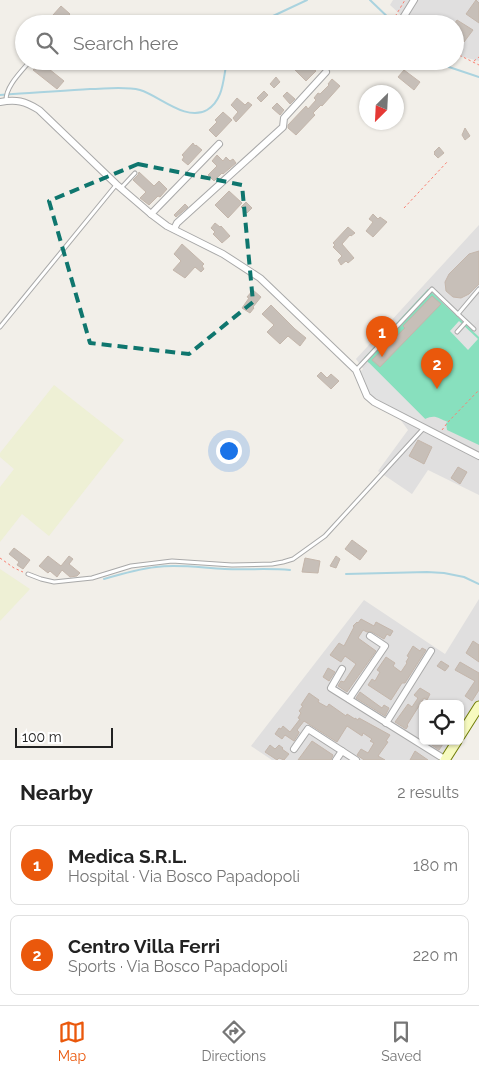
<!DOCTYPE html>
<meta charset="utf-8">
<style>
:root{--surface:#fff;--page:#f2f2f2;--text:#222;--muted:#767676;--line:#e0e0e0;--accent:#ea580c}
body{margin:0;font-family:Raleway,sans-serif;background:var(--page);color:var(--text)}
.controls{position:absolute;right:15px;bottom:15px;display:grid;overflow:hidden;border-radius:8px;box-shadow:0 1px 4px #0004}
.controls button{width:45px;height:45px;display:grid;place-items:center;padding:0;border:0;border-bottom:1px solid var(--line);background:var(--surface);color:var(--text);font:25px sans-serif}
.compass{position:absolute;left:359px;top:85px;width:45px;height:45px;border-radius:50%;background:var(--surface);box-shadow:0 1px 4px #0004;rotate:204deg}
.scale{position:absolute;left:15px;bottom:12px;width:98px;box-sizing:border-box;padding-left:5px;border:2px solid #222;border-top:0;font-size:14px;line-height:18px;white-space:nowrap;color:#222;-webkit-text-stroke:4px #fff;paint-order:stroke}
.you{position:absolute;left:228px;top:450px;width:18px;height:18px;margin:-12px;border:4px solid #fff;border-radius:50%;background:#1a73e8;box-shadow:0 0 0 8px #1a73e833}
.badge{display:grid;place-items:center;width:32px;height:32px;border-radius:50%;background:var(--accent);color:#fff;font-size:16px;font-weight:700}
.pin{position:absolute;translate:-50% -41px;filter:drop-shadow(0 1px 2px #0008)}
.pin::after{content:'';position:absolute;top:26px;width:18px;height:15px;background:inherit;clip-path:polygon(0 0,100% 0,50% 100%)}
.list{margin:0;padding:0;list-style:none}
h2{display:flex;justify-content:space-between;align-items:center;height:65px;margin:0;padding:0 20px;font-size:21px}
h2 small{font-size:16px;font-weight:400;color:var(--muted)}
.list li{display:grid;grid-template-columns:32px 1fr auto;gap:15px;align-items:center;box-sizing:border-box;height:80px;margin:0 10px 10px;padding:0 10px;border:1px solid var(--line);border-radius:8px}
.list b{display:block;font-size:19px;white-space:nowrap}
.list p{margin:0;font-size:16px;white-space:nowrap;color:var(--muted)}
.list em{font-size:16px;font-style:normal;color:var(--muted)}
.icon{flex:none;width:28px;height:28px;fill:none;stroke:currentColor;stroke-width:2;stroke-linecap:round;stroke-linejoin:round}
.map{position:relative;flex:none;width:479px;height:760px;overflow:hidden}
.search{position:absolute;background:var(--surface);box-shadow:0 1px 4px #0004;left:15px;right:15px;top:15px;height:55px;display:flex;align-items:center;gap:12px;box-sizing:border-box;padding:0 18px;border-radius:28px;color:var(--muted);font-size:19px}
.sheet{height:245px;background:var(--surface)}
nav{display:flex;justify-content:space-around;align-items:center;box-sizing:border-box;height:70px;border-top:1px solid var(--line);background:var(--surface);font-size:14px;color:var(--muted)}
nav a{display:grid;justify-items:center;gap:2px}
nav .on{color:var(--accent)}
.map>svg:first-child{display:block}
.residential{fill:#e0dfdf}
.farmland{fill:#eef0d5}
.pitch{fill:#88e0be}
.parking{fill:#e2e2e2}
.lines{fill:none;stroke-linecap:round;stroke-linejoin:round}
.stream{stroke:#aad3df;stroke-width:2}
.building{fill:#c7bfb8;stroke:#c4b6ab}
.service-casing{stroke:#a9a9a9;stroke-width:5}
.minor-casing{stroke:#a9a9a9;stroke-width:8}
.secondary-casing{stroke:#707d05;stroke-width:11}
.path{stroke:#fa8072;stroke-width:1;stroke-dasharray:2.5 2.5;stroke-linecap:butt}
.service{stroke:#fff;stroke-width:3}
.minor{stroke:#fff;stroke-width:6}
.secondary{stroke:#f7fabf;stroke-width:9}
.marked{fill:none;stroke:#0f766e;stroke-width:4;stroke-dasharray:10 6;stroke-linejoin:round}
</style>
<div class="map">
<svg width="479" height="760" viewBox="0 0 479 760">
<rect width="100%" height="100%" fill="#f2efe9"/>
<g class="residential">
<path d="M393 0H479V61L455 55V24H411L390 5Z"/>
<path d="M479 225V495L428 470 412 494 378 471 408 430 356 359Z"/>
<path d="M479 599V705L460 732V704H423V741H454L440 760H272L251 746 364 600 445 654Z"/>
</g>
<g class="farmland">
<path d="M54 385 124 440 49 536 22 514 0 542V487L14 469 0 457V453Z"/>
<path d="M0 569 30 589 0 621Z"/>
</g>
<path class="pitch" d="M428 289 479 337V445L447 430 446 423 448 422C438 418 435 414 425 419L364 358Z"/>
<g class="parking">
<path d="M475 293 479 297V319L471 328 455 314Z"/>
<path d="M459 321 478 339 468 350 450 331Z"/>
<path d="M369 363 425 419 420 423 394 410 372 396 364 385 360 372Z"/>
</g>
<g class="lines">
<g class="stream">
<path d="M370 0 395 24"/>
<path d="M262 24 273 16 307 0"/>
<path d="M439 61 443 65 479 77"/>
<path d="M0 95 13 94C38 92 64 91 90 89 105 89 124 86 140 90 160 96 186 122 207 110 224 100 223 78 227 61"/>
<path d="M346 574 427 572 444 573 464 577 479 584"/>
<path d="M104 579C121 574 138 569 156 567 179 564 202 568 225 569 247 570 268 568 290 570"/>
</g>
</g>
<g class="building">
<path d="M476 0 479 3V23L466 14Z"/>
<path d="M61 6 70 14 61 24H45Z"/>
<path d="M457 20 473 30 464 42 455 36V23Z"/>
<path d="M33 61H39L64 81 57 89 33 70 36 67 32 64Z"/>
<path d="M304 61 316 71 306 81 295 70Z"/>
<path d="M404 70 420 82 414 90 398 77Z"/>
<path d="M276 77 280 82 274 88 270 84Z"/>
<path d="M332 79 340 86 322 106 321 105 313 113 315 115 296 135 288 128V125L306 106 308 109 316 100 314 98 318 93 320 94 329 85 328 84Z"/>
<path d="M264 91 268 95 261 102 257 98Z"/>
<path d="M287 92 295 99 290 104 283 96Z"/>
<path d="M237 98 245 105 248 102 252 105 236 122 233 118 238 112 231 105Z"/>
<path d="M277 103 284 110 280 115 272 108Z"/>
<path d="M223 112 232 120 216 137 209 130 217 122 215 120Z"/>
<path d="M465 128 470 136 465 140 462 135Z"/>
<path d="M193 143 195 146 196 145 202 150 188 165 182 160 184 157 182 155Z"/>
<path d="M439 147 444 153 438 158 434 154 435 153 434 152Z"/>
<path d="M217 155 223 161 226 157 230 161 233 159 236 163 223 174 222 173 214 181 208 175 217 166 212 161Z"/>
<path d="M139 172 154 186 159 181 167 189 160 197 158 196 149 205 140 198 146 192 133 180 138 175Z"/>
<path d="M229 191 242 203 228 218 215 205Z"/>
<path d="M246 202 252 208 247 213 241 207Z"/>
<path d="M185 204 188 207 176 217 174 215Z"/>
<path d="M373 214 378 219 380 217 387 222 373 237 366 231 373 222 369 219Z"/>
<path d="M215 223 220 227 221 226 230 236 222 243 213 234 215 232 211 228Z"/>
<path d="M348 227 355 233 351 236 350 235 342 244 354 258 348 263 346 261 341 265 338 260 342 256 333 247 335 245 333 243Z"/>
<path d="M182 244 204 264 202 266 204 269 201 272 195 267 185 278 173 270 181 261 174 254Z"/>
<path d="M479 251V284L469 294 461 298 453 297 446 291 445 282 449 274 469 254Z"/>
<path d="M253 290 261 297 253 307 254 308 250 313 242 308 249 298 247 297Z"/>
<path d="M432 296 441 304 380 367 372 360 405 328 403 326Z"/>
<path d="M271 305 295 329 306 338 300 346 288 336 280 344 267 332 274 325 262 314Z"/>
<path d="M321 372 327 378 331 374 339 381 331 389 317 376Z"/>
<path d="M418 440 432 447 424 464 409 456Z"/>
<path d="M458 467 467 472 460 484 451 478Z"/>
<path d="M352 540 367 551 360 560 345 549Z"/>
<path d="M14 548 30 560 23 569 17 565 19 562 9 554Z"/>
<path d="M48 556 61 566 69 556 73 559 69 564 80 573 77 576 70 577 62 570 57 577 50 571 48 573 39 566Z"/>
<path d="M336 556 340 559 336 568 330 566Z"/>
<path d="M305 558 320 561 318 573 302 572Z"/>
<path d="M361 619 374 626 376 622 393 631 390 636 387 634 384 639 372 632H367L363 630 358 638 376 651 347 692 338 686 341 681 344 682 356 664 345 656 341 662 330 655 339 643 344 646 354 627 353 626 357 622 358 623Z"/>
<path d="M473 641 479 645V662L466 653Z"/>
<path d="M413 646 420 651 422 648 426 650 405 683H402L391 700 368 685 372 679 375 681 380 672 377 670 386 657 395 663 393 666 401 672 407 663 406 662 409 657 407 656Z"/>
<path d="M441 661 449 666 445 671 437 666Z"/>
<path d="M460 662 479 673V690L472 701 465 696 475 681 455 670Z"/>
<path d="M328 668 335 672 329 681 323 677Z"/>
<path d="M420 688 430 694 427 700 424 698 407 725 408 726 406 729 395 722 408 704 412 707 418 698 414 695Z"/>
<path d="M360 692 382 708 384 705 389 708 385 716 356 698Z"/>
<path d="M309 693 319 700 318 702 327 707 329 704 346 716 347 714 355 719V718L358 720 359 718 390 735 386 741 388 742 378 756 385 760H364L357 755 361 749 368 753 374 743 370 741 372 739 363 733 362 736 347 726 337 742 304 721 297 730 299 732V733L294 741 285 735 282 739 275 734 279 728 281 729 283 726 290 732 300 719 298 718 301 713 299 711 303 706 301 705Z"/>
<path d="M312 741 333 755 331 760H298Z"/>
<path d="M426 741H445L439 750Z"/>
<path d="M270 745 275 749 279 745 283 748 282 749 289 754 284 760 279 758 277 760 265 752Z"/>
<path d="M415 751 428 760H410Z"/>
</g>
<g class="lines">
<g class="service-casing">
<g id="service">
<path d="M6 100C6 86 21 72 30 61"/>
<path d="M121 188 135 173"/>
<path d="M458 314 474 329"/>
<path d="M0 327 116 185"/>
<path d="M457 332 466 322"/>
<path d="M356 370 432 289 458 314 479 289"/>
<path d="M28 574 41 579 54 582 92 578 131 566 172 561 232 565 272 564 283 562 293 559 325 536 423 429"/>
</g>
</g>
<g class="minor-casing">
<g id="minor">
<path d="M401 21 414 0"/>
<path d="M0 102C16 99 25 101 39 110L116 184 151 214 167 226 223 254 260 278 356 370 367 396 374 402 479 456"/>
<path d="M151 214 219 144"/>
<path d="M174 229 177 223 283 127 284 118 326 72"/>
<path d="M342 669 331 688 446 760"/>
<path d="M349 699 385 646 370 636"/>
<path d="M386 723 431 651"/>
<path d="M294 749 308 729 356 760"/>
<path d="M336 760 342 751"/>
</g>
</g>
<g class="secondary-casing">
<g id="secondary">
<path d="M460 736 479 706"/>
<path d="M445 760 457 741"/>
</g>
</g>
<g class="path">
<path d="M397 16 396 15 405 0"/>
<path d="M410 20 414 24"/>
<path d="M455 53 479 65"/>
<path d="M474 61 479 57"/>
<path d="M404 208 448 161"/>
<path d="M442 430 448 422 479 390"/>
<path d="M0 558 14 568 23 572"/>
</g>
<use href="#service" class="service"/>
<use href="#minor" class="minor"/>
<use href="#secondary" class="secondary"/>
</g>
<path class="marked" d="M138 164 242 185 253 302 189 354 90 343 49 201Z"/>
</svg>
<div class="controls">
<button><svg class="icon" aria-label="locate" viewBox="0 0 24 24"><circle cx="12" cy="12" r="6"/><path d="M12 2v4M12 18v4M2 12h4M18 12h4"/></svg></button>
</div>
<svg class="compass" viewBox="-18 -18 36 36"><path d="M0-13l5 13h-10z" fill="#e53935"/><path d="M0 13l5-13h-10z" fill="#767676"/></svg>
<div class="scale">100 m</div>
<div class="you"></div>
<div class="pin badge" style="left:382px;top:357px">1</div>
<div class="pin badge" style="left:437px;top:389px">2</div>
<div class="search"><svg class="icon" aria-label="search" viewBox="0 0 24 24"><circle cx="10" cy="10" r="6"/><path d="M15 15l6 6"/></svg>Search here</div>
</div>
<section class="sheet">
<h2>Nearby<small>2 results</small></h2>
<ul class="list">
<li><span class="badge">1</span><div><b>Medica S.R.L.</b><p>Hospital · Via Bosco Papadopoli</p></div><em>180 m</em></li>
<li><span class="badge">2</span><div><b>Centro Villa Ferri</b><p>Sports · Via Bosco Papadopoli</p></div><em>220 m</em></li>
</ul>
</section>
<nav>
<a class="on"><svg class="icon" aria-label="map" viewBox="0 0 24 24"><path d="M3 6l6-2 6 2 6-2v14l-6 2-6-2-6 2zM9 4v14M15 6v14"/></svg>Map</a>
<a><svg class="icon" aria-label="directions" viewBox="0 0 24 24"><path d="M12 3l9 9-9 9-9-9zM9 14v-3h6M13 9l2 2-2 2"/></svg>Directions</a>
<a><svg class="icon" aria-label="saved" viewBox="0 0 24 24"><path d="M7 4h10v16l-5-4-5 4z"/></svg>Saved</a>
</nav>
